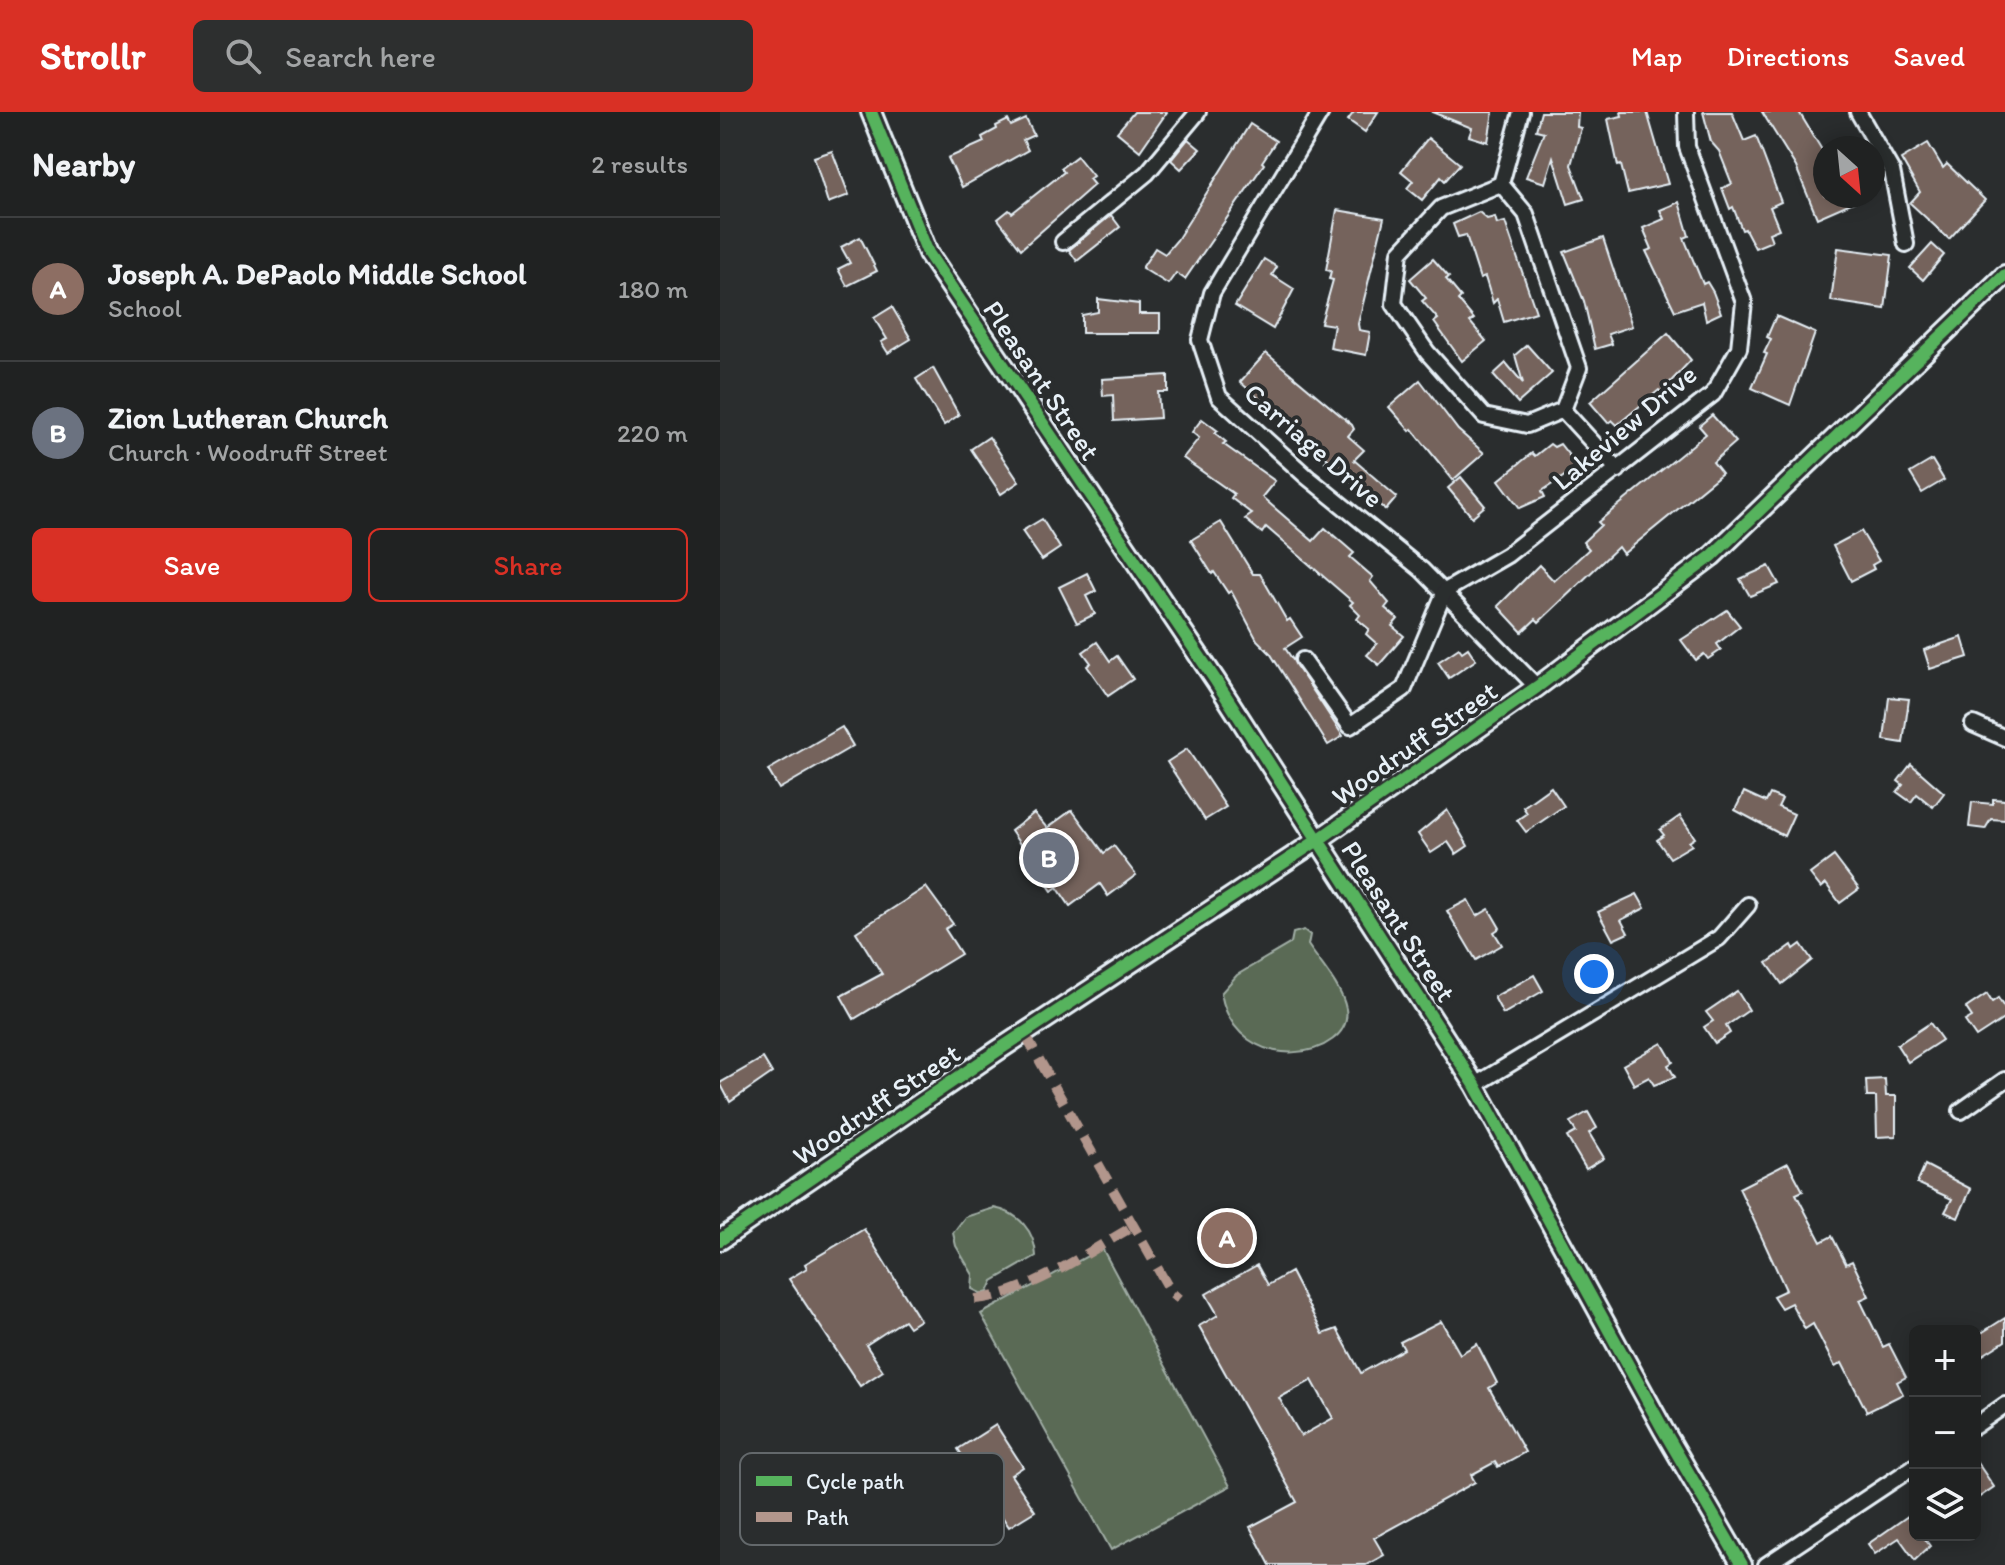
<!DOCTYPE html>
<meta charset="utf-8">
<style>
:root{--surface:#202222;--page:#2d2f2f;--text:#f1f3f6;--muted:#a2a4a5;--line:#3d3f40;--accent:#d93025}
body{margin:0;font-family:Itim,sans-serif;background:var(--page);color:var(--text)}
.controls{position:absolute;right:24px;bottom:24px;display:grid;overflow:hidden;border-radius:12px;box-shadow:0 4px 20px #0003}
.controls button{width:72px;height:72px;display:grid;place-items:center;padding:0;border:0;border-bottom:2px solid var(--line);background:var(--surface);color:var(--text);font:40px sans-serif}
.compass{position:absolute;left:1093px;top:24px;width:72px;height:72px;border-radius:50%;background:var(--surface);box-shadow:0 4px 20px #0003;rotate:153deg}
.you{position:absolute;left:874px;top:862px;width:28px;height:28px;margin:-20px;border:6px solid #fff;border-radius:50%;background:#1a73e8;box-shadow:0 0 0 12px #1a73e833}
.badge{display:grid;place-items:center;width:52px;height:52px;border-radius:50%;background:var(--accent);color:#fff;font-size:26px;font-weight:700}
.pin{position:absolute;translate:-50% -50%;border:4px solid #fff;box-shadow:0 2px 8px #0006}
.list{margin:0;padding:0;list-style:none}
h2{display:flex;justify-content:space-between;align-items:center;height:104px;margin:0;padding:0 32px;font-size:34px}
h2 small{font-size:26px;font-weight:400;color:var(--muted)}
.list li{display:grid;grid-template-columns:52px 1fr auto;gap:24px;align-items:center;box-sizing:border-box;height:144px;padding:0 32px;border-top:2px solid var(--line)}
.list b{display:block;font-size:30px;white-space:nowrap}
.list p{margin:0;font-size:26px;white-space:nowrap;color:var(--muted)}
.list em{font-size:26px;font-style:normal;color:var(--muted)}
.actions{display:flex;gap:16px;padding:24px 32px}
.actions a{flex:1;padding:18px 0;border:2px solid var(--accent);border-radius:12px;text-align:center;font-size:28px;color:var(--accent)}
.actions .main{background:var(--accent);color:#fff}
.icon{flex:none;width:44px;height:44px;fill:none;stroke:currentColor;stroke-width:2;stroke-linecap:round;stroke-linejoin:round}
.map{position:relative;flex:none;width:1285px;height:1453px;overflow:hidden}
header{display:flex;align-items:center;gap:48px;box-sizing:border-box;height:112px;padding:0 40px;background:var(--accent);color:#fff}
header strong{font-size:38px}
nav{display:flex;gap:44px;margin-inline-start:auto;font-size:28px}
.search{width:560px;height:72px;background:var(--page);display:flex;align-items:center;gap:20px;box-sizing:border-box;padding:0 28px;border-radius:12px;color:var(--muted);font-size:30px}
main{display:flex}
aside{flex:1;background:var(--surface)}
.map>svg:first-child{display:block}
.green{fill:#5a6b55;stroke:#a1aea6;stroke-width:2}
.building{fill:#74645b;stroke:#e8f1f8;stroke-width:2;fill-rule:evenodd}
.lines{fill:none;stroke-linecap:round;stroke-linejoin:round}
.minor-casing{stroke:#e8f1f8;stroke-width:20}
.tertiary-casing{stroke:#e8f1f8;stroke-width:24}
.minor{stroke:#2a2d2e;stroke-width:14}
.tertiary{stroke:#2a2d2e;stroke-width:18}
.quiet{stroke:#b2968c;stroke-width:10;stroke-dasharray:20 10;stroke-linecap:butt}
.cycleway-casing{stroke:#2a2d2e;stroke-width:17}
.cycleway{stroke:#56b35d;stroke-width:12}
.labels{text-anchor:middle;stroke-width:8;stroke-linejoin:round;paint-order:stroke}
.street-label{font-size:28px;fill:#e8f1f8;stroke:#2a2d2e}
.key{fill:#2a2d2e;stroke:#63686b;stroke-width:2}
.key-label{font-size:22px;fill:#e8f1f8}
</style>
<header>
<strong>Strollr</strong>
<div class="search"><svg class="icon" aria-label="search" viewBox="0 0 24 24"><circle cx="10" cy="10" r="6"/><path d="M15 15l6 6"/></svg>Search here</div>
<nav><a>Map</a><a>Directions</a><a>Saved</a></nav>
</header>
<main>
<aside>
<h2>Nearby<small>2 results</small></h2>
<ul class="list">
<li><span class="badge" style="background:#8d6e63">A</span><div><b>Joseph A. DePaolo Middle School</b><p>School</p></div><em>180 m</em></li>
<li><span class="badge" style="background:#6b7280">B</span><div><b>Zion Lutheran Church</b><p>Church · Woodruff Street</p></div><em>220 m</em></li>
</ul>
<div class="actions"><a class="main">Save</a><a>Share</a></div>
</aside>
<div class="map">
<svg width="1285" height="1453" viewBox="0 0 1285 1453">
<rect width="100%" height="100%" fill="#2a2d2e"/>
<filter id="ink" filterUnits="userSpaceOnUse"><feTurbulence type="fractalNoise" baseFrequency=".0125" numOctaves="2"/><feDisplacementMap in="SourceGraphic" scale="16" xChannelSelector="R" yChannelSelector="G"/><feConvolveMatrix kernelMatrix="1 2 1 2 8 2 1 2 1" color-interpolation-filters="sRGB"/></filter>
<g filter="url(#ink)">
<g class="green">
<path d="M584 818 590 823 588 833C600 851 622 875 626 897 635 946 517 969 501 881L517 863 571 831 573 821Z"/>
<path d="M274 1096C298 1100 315 1119 316 1144L273 1169 268 1180 262 1182 252 1177 253 1163 236 1134 233 1121 245 1105Z"/>
<path d="M382 1136 510 1374 391 1438 261 1202Z"/>
</g>
<g class="building">
<path d="M414 0H447L420 39 397 20Z"/>
<path d="M634 0H658L645 20 628 8Z"/>
<path d="M712 0H773L768 30 749 24 752 16Z"/>
<path d="M821 0H858L857 15 861 16 851 53 864 87 848 92 833 45 825 71 806 65 824 20 816 18Z"/>
<path d="M901 0H927L948 72 908 81 901 53 898 54 888 7 902 4Z"/>
<path d="M983 0H1012L1024 29 1036 24 1061 90 1050 95 1059 117 1049 121 1052 129 1035 136 1025 117 1022 118 1013 95 1010 97 1002 76 1012 72 999 39 991 30Z"/>
<path d="M1042 0H1079L1105 43V84H1147L1097 106 1076 55Z"/>
<path d="M306 7 314 23 303 28 308 38 242 75 228 46 264 30 262 25 277 17 276 14 288 8 291 14Z"/>
<path d="M530 12 556 29 542 50 544 52 465 167 456 161 448 172 422 156 435 136 445 142 457 128Z"/>
<path d="M708 26 740 52 725 69 721 65 702 88 687 76 693 69 681 59Z"/>
<path d="M468 27 480 37 461 57 451 48Z"/>
<path d="M1208 31 1223 56 1227 52 1265 88 1229 127 1190 91 1200 80 1181 47Z"/>
<path d="M112 39 129 83 108 91 94 45Z"/>
<path d="M357 44 373 64 369 67 374 73 301 137 278 107 289 98 292 101 344 60 341 56Z"/>
<path d="M959 90 969 124 964 126 983 172 987 170 993 180 1001 201 986 208 982 190 955 199 926 139 932 137 923 116 944 107 940 98Z"/>
<path d="M617 98 664 106 638 212 639 218 650 220 646 243 610 236 614 213 601 211 613 168 609 167 611 159 606 158Z"/>
<path d="M759 100 767 107 775 105 777 112 785 110 816 200 784 210 777 187 773 191 765 165 760 167 746 123 738 125 733 112Z"/>
<path d="M391 103 400 115 357 149 349 138Z"/>
<path d="M140 125 157 159 127 174 118 157 130 151 121 135Z"/>
<path d="M883 126 912 214 888 222 892 232 875 237 864 189 844 140Z"/>
<path d="M1212 132 1224 143 1203 168 1190 156Z"/>
<path d="M1118 136 1172 143 1165 197 1111 189Z"/>
<path d="M544 147 557 155 552 163 574 177 553 217 515 194Z"/>
<path d="M713 147 729 165 726 167 741 185 738 188 754 207 750 210 766 229 742 249 714 210 718 207 702 189 706 186 690 167Z"/>
<path d="M378 187 419 192V202H440V221H362V203L378 200Z"/>
<path d="M172 195 191 227 168 241 161 230 167 227 154 206Z"/>
<path d="M1056 204 1095 221 1070 293 1032 276 1047 242 1044 241 1051 227 1047 225Z"/>
<path d="M948 221 971 248 941 280 939 278 897 313 892 308 888 311 870 290Z"/>
<path d="M807 233 832 261 798 291 773 263 786 251 803 271 795 243Z"/>
<path d="M546 241 632 313 634 317 628 324 644 338 634 348 677 385 666 398 605 350 608 347 598 337 600 335 575 313 573 316 520 270Z"/>
<path d="M213 256 239 303 224 313 196 267Z"/>
<path d="M448 263V280H438L440 306 394 309 393 283 383 284 382 267Z"/>
<path d="M700 268 738 318 764 341 733 368 692 317 690 319 669 295Z"/>
<path d="M992 303 1016 330 993 350 1002 361 903 442 898 435 819 510 816 507 802 520 778 494 819 453 834 469 869 437 863 430 881 413 878 410 986 322 979 314Z"/>
<path d="M482 307 498 319 495 321 506 330 503 332 555 369 542 385 593 429 605 416 634 441 630 445 653 465 650 469 669 491 665 496 678 507 672 514 684 524 659 553 647 543 657 532 646 522 649 517 637 507 640 503 630 493 633 490 546 415 542 421 525 407 532 402 511 386 514 382 463 346 479 326 472 320Z"/>
<path d="M269 325 299 370 281 382 251 337Z"/>
<path d="M830 332 834 335 840 332 858 355 822 379 825 385 800 396 779 368 812 341 815 344Z"/>
<path d="M1212 348 1224 368 1202 381 1190 361Z"/>
<path d="M741 365 765 394 752 405 728 376Z"/>
<path d="M322 407 340 436 322 448 302 419Z"/>
<path d="M501 410 533 462H540L567 509 570 507 582 525 565 536 623 624 608 633 550 541 537 528 511 479 508 481 494 460 492 462 471 428Z"/>
<path d="M1141 419 1159 449 1152 453 1154 457 1131 469 1113 434Z"/>
<path d="M1049 454 1059 472 1030 484 1020 467Z"/>
<path d="M367 461 376 479 366 484 375 502 357 511 339 475Z"/>
<path d="M1007 498 1020 514 997 532 1001 538 988 547 984 542 976 548 961 528Z"/>
<path d="M1242 525 1248 545 1210 557 1204 538Z"/>
<path d="M377 530 390 549 397 544 413 567 388 584 367 554 371 551 363 540Z"/>
<path d="M739 536 742 540 748 536 756 548 729 566 718 550Z"/>
<path d="M1169 585 1189 587 1183 631 1164 628Z"/>
<path d="M122 615 133 634 59 677 48 658Z"/>
<path d="M467 637 506 695 485 708 447 650Z"/>
<path d="M1191 652 1224 681 1213 695 1197 682 1191 690 1177 680 1183 673 1178 669Z"/>
<path d="M831 675 844 694 806 720 797 708 807 701 803 695Z"/>
<path d="M1024 680 1046 690 1050 682 1062 687 1058 695 1074 702 1064 724 1015 698Z"/>
<path d="M1273 687 1285 688V708L1271 707 1265 717 1249 715 1252 690 1273 692Z"/>
<path d="M352 698 384 741 394 734 416 763 388 784 380 772 350 794 337 775 332 779 291 719 314 701 327 716Z"/>
<path d="M727 698 748 734 736 742 728 730 711 741 698 722Z"/>
<path d="M960 704 975 726 969 730 972 733 950 746 937 728 944 723 940 718Z"/>
<path d="M1114 744 1139 777 1120 791 1106 772 1101 776 1090 762Z"/>
<path d="M206 775 233 812 225 817 241 842 134 907 121 884 162 862 136 820Z"/>
<path d="M917 782 925 796 901 808 908 821 893 828 878 800Z"/>
<path d="M748 788 757 804 769 797 780 816 774 820 782 833 756 848 727 799Z"/>
<path d="M1081 832 1092 848 1062 872 1047 851 1072 833 1074 837Z"/>
<path d="M814 863 823 879 783 902 774 885Z"/>
<path d="M1017 879 1029 898 1006 914 1010 921 995 931 984 915 993 909 986 900Z"/>
<path d="M1267 882 1272 890 1278 886 1285 897V906L1256 925 1245 909 1252 905 1246 896Z"/>
<path d="M1210 911 1222 928 1188 950 1177 933Z"/>
<path d="M942 931 953 950 948 953 955 965 934 973 929 965 914 973 903 953Z"/>
<path d="M43 946 52 961 10 990 0 971Z"/>
<path d="M1165 967 1166 984H1176V1024L1157 1025 1156 985H1147L1146 968Z"/>
<path d="M868 1000 877 1016 869 1021 884 1046 866 1057 847 1025 856 1020 850 1010Z"/>
<path d="M1068 1051 1083 1079 1076 1082 1101 1130 1112 1124 1126 1152 1132 1149 1149 1184 1140 1188 1163 1235 1169 1232 1186 1265 1177 1270 1183 1282 1147 1300 1122 1251 1115 1255 1093 1212 1085 1217 1071 1191 1061 1196 1053 1184 1066 1178 1019 1076Z"/>
<path d="M1205 1053 1251 1077 1238 1106 1225 1100 1232 1087 1197 1071Z"/>
<path d="M144 1117 200 1208 189 1215 184 1208 146 1233 163 1259 140 1274 69 1167 87 1156 85 1152Z"/>
<path d="M537 1153 548 1173 571 1160 603 1222 617 1217 641 1261 684 1237 680 1230 721 1209 740 1242 757 1232 777 1271 769 1276 805 1340 778 1355 775 1350 751 1363 755 1370 654 1426 664 1443 646 1453H550L530 1415 577 1390 479 1214 498 1203 486 1182ZM592 1268 613 1306 581 1324 559 1286Z"/>
<path d="M1285 1206V1229L1255 1248V1225Z"/>
<path d="M276 1313 303 1355 291 1363 315 1399 289 1415 238 1337Z"/>
<path d="M1255 1347 1274 1375 1255 1388Z"/>
<path d="M1188 1404 1195 1414V1423H1202L1210 1434 1195 1448 1179 1426 1155 1442 1148 1432Z"/>
</g>
<g class="lines">
<g class="minor-casing">
<g id="minor">
<path d="M601 0 492 181 480 228 499 285 586 364 702 458 817 575"/>
<path d="M1138 0 1172 59 1186 132"/>
<path d="M781 72 806 102 859 256 843 298 807 313 764 304 707 240 674 192 680 140 721 96Z"/>
<path d="M781 72 801 0"/>
<path d="M343 130 427 61 478 0"/>
<path d="M843 298 898 358"/>
<path d="M583 548 630 614 684 577 725 479 787 443 993 282 1019 236 1024 190 967 35 966 0"/>
<path d="M1253 612 1285 626"/>
<path d="M755 973 999 826 1028 793"/>
<path d="M1241 999 1285 968"/>
<path d="M1255 1314 1285 1293"/>
<path d="M1046 1453 1195 1354"/>
</g>
</g>
<g class="tertiary-casing">
<g id="tertiary">
<path d="M151 0 208 141 496 569 755 973 943 1317 1022 1453"/>
<path d="M0 1128 277 939 598 728 817 575 992 444 1285 163"/>
</g>
</g>
<use href="#minor" class="minor"/>
<use href="#tertiary" class="tertiary"/>
<g class="quiet">
<path d="M304 921 451 1180 459 1187"/>
<path d="M255 1187C306 1184 369 1139 414 1114"/>
</g>
<g class="cycleway-casing">
<g id="cycleway">
<path d="M151 0 208 141 496 569 755 973 943 1317 1022 1453"/>
<path d="M0 1128 277 939 598 728 817 575 992 444 1285 163"/>
</g>
</g>
<use href="#cycleway" class="cycleway"/>
</g>
</g>
<g class="labels">
<g class="street-label">
<text transform="translate(322 268) rotate(56)" y="10">Pleasant Street</text>
<text transform="translate(904 315) rotate(-40)" y="10">Lakeview Drive</text>
<text transform="translate(594 333) rotate(41)" y="10">Carriage Drive</text>
<text transform="translate(694 631) rotate(-35)" y="10">Woodruff Street</text>
<text transform="translate(679 809) rotate(57)" y="10">Pleasant Street</text>
<text transform="translate(156 992) rotate(-34)" y="10">Woodruff Street</text>
</g>
</g>
<rect x="20" y="1341" width="264" height="92" rx="12" class="key"/>
<rect x="36" y="1364" width="36" height="10" fill="#56b35d"/>
<rect x="36" y="1400" width="36" height="10" fill="#b2968c"/>
<g class="key-label">
<text x="86" y="1377">Cycle path</text>
<text x="86" y="1413">Path</text>
</g>
</svg>
<div class="controls">
<button>+</button>
<button>−</button>
<button><svg class="icon" aria-label="layers" viewBox="0 0 24 24"><path d="M12 4l9 5-9 5-9-5zM3 14l9 5 9-5"/></svg></button>
</div>
<svg class="compass" viewBox="-18 -18 36 36"><path d="M0-13l5 13h-10z" fill="#e53935"/><path d="M0 13l5-13h-10z" fill="#a2a4a5"/></svg>
<div class="you"></div>
<div class="pin badge" style="left:507px;top:1126px;background:#8d6e63">A</div>
<div class="pin badge" style="left:329px;top:746px;background:#6b7280">B</div>
</div>
</main>
